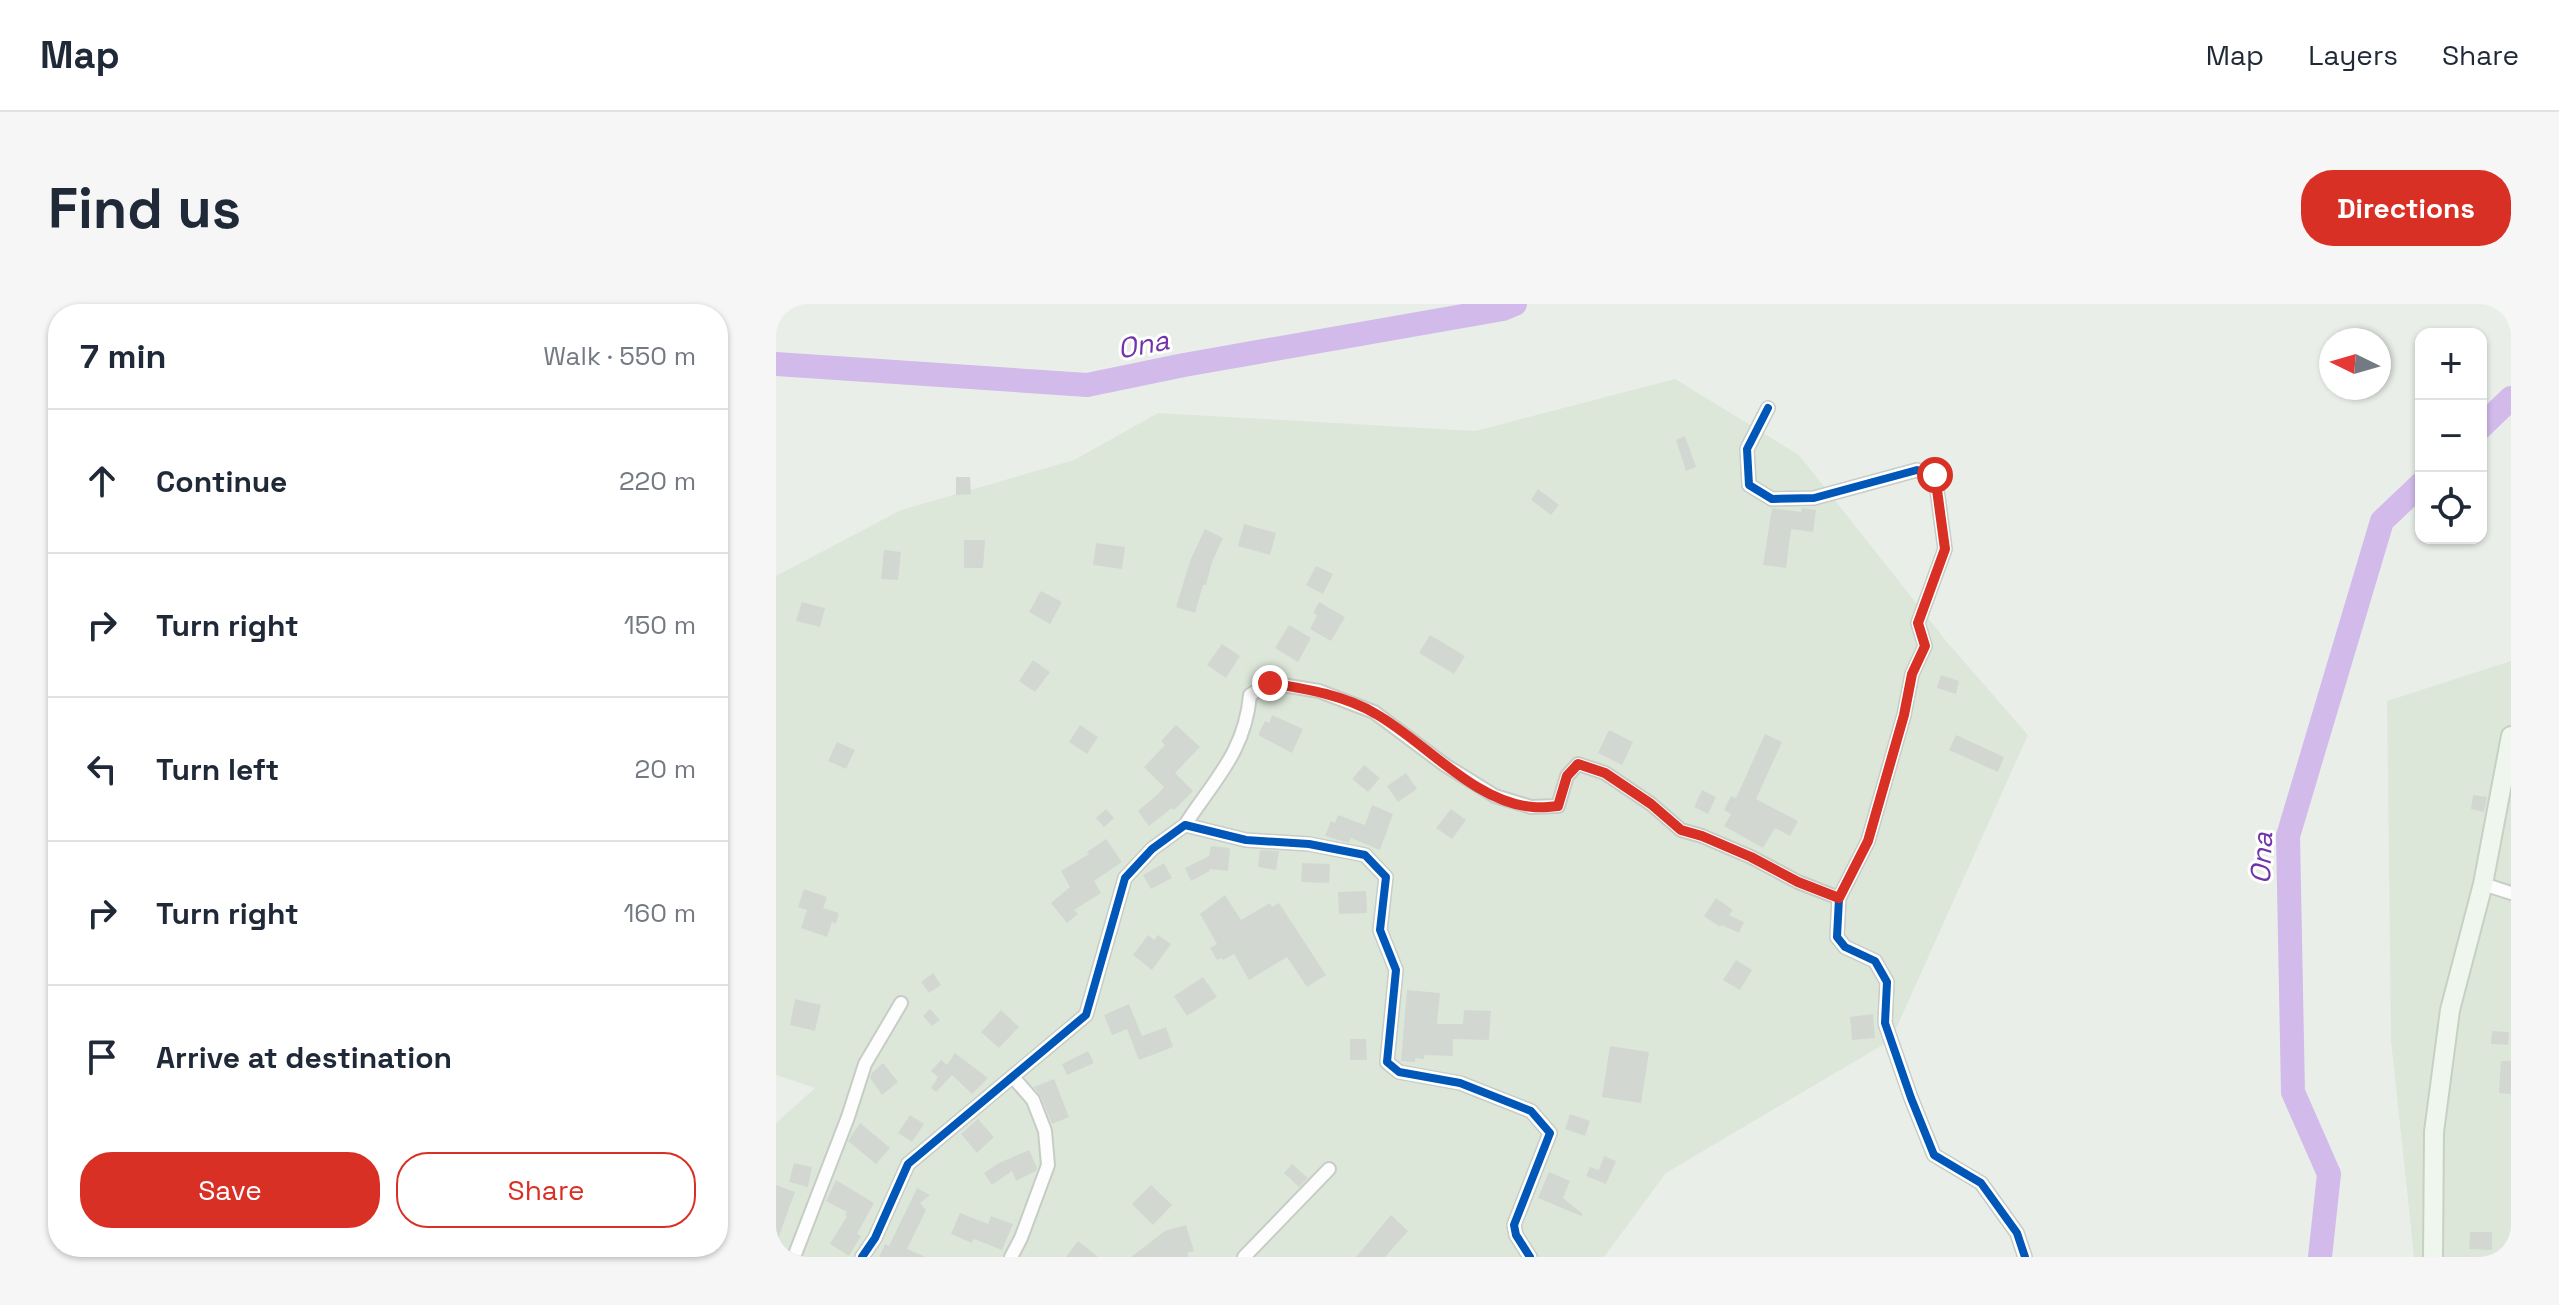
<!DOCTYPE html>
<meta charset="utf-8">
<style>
:root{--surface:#fff;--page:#f6f6f7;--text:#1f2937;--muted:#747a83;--line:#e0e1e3;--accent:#d93025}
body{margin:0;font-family:"Space Grotesk",sans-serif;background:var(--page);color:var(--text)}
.controls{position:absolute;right:24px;top:24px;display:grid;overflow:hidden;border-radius:16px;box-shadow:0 2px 6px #0004}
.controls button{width:72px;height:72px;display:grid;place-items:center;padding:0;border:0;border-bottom:2px solid var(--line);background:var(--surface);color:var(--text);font:40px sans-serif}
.compass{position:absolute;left:1543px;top:24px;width:72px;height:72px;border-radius:50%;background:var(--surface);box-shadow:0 2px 6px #0004;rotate:275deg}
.stop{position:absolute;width:24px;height:24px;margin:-18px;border:6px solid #d93025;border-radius:50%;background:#fff}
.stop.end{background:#d93025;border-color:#fff;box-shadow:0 2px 8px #0008}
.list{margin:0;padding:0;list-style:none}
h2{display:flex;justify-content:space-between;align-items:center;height:104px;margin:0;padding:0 32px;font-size:34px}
h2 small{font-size:26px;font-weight:400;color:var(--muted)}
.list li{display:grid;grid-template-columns:52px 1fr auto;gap:24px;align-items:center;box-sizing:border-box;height:144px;padding:0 32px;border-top:2px solid var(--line)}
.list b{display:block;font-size:30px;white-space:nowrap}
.list em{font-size:26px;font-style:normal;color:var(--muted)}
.actions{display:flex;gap:16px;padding:24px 32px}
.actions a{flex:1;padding:18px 0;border:2px solid var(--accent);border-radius:32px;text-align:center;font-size:28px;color:var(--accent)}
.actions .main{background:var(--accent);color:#fff}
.icon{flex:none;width:44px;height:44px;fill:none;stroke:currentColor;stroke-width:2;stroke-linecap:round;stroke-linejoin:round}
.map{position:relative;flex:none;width:1735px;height:953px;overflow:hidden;border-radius:32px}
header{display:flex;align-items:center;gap:48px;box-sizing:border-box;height:112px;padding:0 40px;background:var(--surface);border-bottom:2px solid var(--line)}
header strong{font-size:38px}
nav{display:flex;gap:44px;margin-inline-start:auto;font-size:28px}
.intro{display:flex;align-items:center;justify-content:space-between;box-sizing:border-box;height:192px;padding:0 48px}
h1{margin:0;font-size:56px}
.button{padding:20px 36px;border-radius:32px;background:var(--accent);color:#fff;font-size:28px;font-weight:700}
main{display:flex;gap:48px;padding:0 48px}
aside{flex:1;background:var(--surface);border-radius:32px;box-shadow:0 2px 6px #0004}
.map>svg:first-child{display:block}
.residential{fill:#dce7d9}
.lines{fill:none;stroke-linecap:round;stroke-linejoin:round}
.stream{stroke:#d2baeb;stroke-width:4}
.river{stroke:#d2baeb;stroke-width:24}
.building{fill:#d2d8d1}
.street-casing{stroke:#c7cdc6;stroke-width:16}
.secondary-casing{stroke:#c5d1c3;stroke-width:22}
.street{stroke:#fcfdfc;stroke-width:12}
.secondary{stroke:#eff6ee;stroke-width:18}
.cycleway-casing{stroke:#fff;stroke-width:13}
.cycleway{stroke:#0057b8;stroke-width:8}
.route{stroke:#d93025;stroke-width:10}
.labels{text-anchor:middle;stroke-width:6;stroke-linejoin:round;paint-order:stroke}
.water-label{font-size:28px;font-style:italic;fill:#7133aa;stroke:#fff}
</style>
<header>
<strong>Map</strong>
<nav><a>Map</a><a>Layers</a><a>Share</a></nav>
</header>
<div class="intro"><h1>Find us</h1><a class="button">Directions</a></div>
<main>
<aside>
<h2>7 min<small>Walk · 550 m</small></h2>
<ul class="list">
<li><svg class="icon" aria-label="ahead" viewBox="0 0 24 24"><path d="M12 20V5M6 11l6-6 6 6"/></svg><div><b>Continue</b></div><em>220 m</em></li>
<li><svg class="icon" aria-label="right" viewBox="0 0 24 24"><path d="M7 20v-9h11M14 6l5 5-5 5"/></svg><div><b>Turn right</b></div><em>150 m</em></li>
<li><svg class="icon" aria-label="left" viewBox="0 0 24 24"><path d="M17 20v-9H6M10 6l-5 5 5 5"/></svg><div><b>Turn left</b></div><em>20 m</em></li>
<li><svg class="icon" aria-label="right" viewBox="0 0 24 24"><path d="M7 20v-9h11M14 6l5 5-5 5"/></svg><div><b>Turn right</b></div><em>160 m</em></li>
<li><svg class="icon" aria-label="arrive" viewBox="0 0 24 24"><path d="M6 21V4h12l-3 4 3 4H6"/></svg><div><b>Arrive at destination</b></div></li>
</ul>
<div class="actions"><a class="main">Save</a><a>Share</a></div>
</aside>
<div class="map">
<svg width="1735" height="953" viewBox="0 0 1735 953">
<rect width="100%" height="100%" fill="#e9efe8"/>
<g class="residential">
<path d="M899 75 1023 151 1171 338 1252 431 1115 736 890 869 828 953H0V819L39 784 0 771V272L125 206 298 156 382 109 699 127Z"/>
<path d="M1735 357V953H1638L1615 736 1611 397Z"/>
</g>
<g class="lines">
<path class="stream" d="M727 0V5"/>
<g class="river">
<path d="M0 60 311 81 408 61 727 5 739 0"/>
<path d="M1705 123 1735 94"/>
<path d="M1544 953 1553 870 1517 788 1512 532 1606 217 1645 180"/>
</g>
</g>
<g class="building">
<path d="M909 132 920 163 910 167 900 136Z"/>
<path d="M180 173H194L195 190 180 191Z"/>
<path d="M762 185 783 201 775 211 755 196Z"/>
<path d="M996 204 1025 208 1026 204 1040 206 1037 228 1015 225 1010 264 987 261Z"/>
<path d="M468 220 500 229 494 251 462 242Z"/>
<path d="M429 225 447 234 436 258 430 281H427L419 309 400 303 414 257Z"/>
<path d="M188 236H209L207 264H188Z"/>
<path d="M320 239 349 243 346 265 317 261Z"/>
<path d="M108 246 125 248 122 276 105 275Z"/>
<path d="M540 262 557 270 547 290 530 281Z"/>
<path d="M265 287 286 298 274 320 253 308Z"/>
<path d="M26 298 49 304 44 323 20 317Z"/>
<path d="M543 298 569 313 555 337 534 325 541 311 537 309Z"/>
<path d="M513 321 535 334 522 358 499 344Z"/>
<path d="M654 331 689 352 678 370 643 349Z"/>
<path d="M446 340 464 352 450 374 431 361Z"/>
<path d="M257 356 274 368 259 388 243 377Z"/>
<path d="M1165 371 1183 377 1180 390 1161 384Z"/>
<path d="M496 411 527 425 516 449 482 431 489 417 493 419Z"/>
<path d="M304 421 322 433 311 450 293 438Z"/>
<path d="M400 421 424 443 399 469 417 487 398 506 396 504 373 522 362 507 382 490 388 483 368 463 389 441 385 437Z"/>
<path d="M833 426 857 438 846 461 822 449Z"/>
<path d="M989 430 1006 438 980 495 1022 517 1014 532 999 524 987 544 948 522 955 510 948 506 955 492 960 494Z"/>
<path d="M1180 431 1228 453 1222 468 1173 446Z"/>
<path d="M61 438 79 446 70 465 52 457Z"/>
<path d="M588 461 604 474 592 488 576 475Z"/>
<path d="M630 469 641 485 622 498 611 482Z"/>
<path d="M926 486 940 493 932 510 918 503Z"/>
<path d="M1697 491 1711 493 1708 508 1695 505Z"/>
<path d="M596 501 617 510 604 546 575 534 573 539 549 532 555 517 559 519 562 511 589 521Z"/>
<path d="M330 505 338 514 328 523 320 514Z"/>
<path d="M675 505 690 516 676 535 660 524Z"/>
<path d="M330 535 346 558 318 577 325 589 298 606 302 610 291 619 275 599 294 583 285 567 313 550 311 548Z"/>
<path d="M435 542 454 544 452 567 433 565 434 567 415 577 409 564 433 552Z"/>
<path d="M484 546 503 547 500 566 482 563Z"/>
<path d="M388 559 396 574 375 585 367 571Z"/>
<path d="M526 559 554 560 553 579 525 578Z"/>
<path d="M28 585 51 593 47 604 63 609 60 620 56 618 51 633 25 624 31 606 22 603Z"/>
<path d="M590 587 591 609 563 610 562 588Z"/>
<path d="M449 591 465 616 494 599 496 603 503 599 550 671 531 683 511 653 473 676 458 650 447 656 446 654 441 656 434 644 441 640 424 610Z"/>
<path d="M940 594 957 606 953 611 968 618 963 629 946 621 944 623 928 612Z"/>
<path d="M372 631 378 636 382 631 395 640 376 666 357 651Z"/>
<path d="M960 656 976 666 964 686 947 676Z"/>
<path d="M157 669 165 681 153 689 145 678Z"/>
<path d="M427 673 441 693 411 712 398 692Z"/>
<path d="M631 686 664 689 661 720H687L688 706 715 707 713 736 677 735V752L648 751V755L639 754V758L625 757Z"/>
<path d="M19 695 45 701 39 727 14 721Z"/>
<path d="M353 700 366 732 390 723 397 743 363 756 351 725 336 731 328 711Z"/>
<path d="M154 705 164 716 156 722 147 712Z"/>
<path d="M225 706 243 723 223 744 205 728Z"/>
<path d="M1097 710 1099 734 1076 736 1074 713Z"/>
<path d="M1716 727 1733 728 1732 741 1715 740Z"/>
<path d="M574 735H590L591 756H574Z"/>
<path d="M834 742 873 748 865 799 826 793Z"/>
<path d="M312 747 318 759 291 771 286 760Z"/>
<path d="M179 749 212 774 196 790 176 771 160 788 155 784 162 773 155 767 165 756 171 761Z"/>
<path d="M1725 757H1735V790L1723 789Z"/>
<path d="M107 759 122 778 106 791 94 774 96 769Z"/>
<path d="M278 775 293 813 276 820 265 793 258 783Z"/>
<path d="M794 810 814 817 809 832 789 825Z"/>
<path d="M134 811 148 820 136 838 122 829Z"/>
<path d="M202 815 218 833 201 849 185 830Z"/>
<path d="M84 819 114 844 100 860 72 837Z"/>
<path d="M253 846 261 864 260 867 240 877 236 867 216 881 208 869 223 859Z"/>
<path d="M828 852 840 857 830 880 810 872 814 863 823 866Z"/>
<path d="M18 859 36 863 32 883 13 878Z"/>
<path d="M516 860 532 874 523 883 508 869Z"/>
<path d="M773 868 794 877 787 894 807 910 805 912 762 894Z"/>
<path d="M60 876 98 899 81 930 85 932 73 952 54 940 71 912 69 911 71 908 50 897Z"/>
<path d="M0 881 19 888 1 937H0Z"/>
<path d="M375 881 396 901 377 921 356 900Z"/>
<path d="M141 884 154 891 144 899 150 906 131 945 150 953H103L109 940 113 942Z"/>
<path d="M184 909 212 920 215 912 237 920 226 946 198 935 196 939 175 930Z"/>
<path d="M615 911 632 927 609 953H580Z"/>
<path d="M410 921 418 947 411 949 413 953H355L389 927Z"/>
<path d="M1694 928H1716V946L1693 945Z"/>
<path d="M302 937 322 953H290Z"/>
</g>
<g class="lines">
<g class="street-casing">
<g id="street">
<path d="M992 104 971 145 973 181 996 195 1038 194 1141 166 1159 171 1169 245 1142 319 1149 342 1136 370 1128 411 1092 537 1063 594 1061 633 1069 643 1099 657 1111 678 1109 719 1135 794 1158 851 1205 879 1241 929 1249 953"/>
<path d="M409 521C438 476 469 448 474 391L494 379 543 387 598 408 669 461 719 492 755 503 782 502 791 472 802 460 829 469 875 500 905 526 926 532 975 553 1022 578 1063 594"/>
<path d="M1707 580 1735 589"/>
<path d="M18 953 72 813 89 760 125 699"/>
<path d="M86 953 99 934 132 860 310 711 349 574 376 545 409 521 470 536 533 540 589 551 610 573 604 626 620 666 611 758 623 768 684 779 755 807 774 829 738 921 740 931 754 953"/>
<path d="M235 953 245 934 272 861 269 827 257 796 237 773"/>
<path d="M468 953 553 865"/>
</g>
</g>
<g class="secondary-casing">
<path id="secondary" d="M1657 953 1658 828 1674 706 1707 580 1735 432"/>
</g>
<use href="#street" class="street"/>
<use href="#secondary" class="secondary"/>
<g class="cycleway-casing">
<g id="cycleway">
<path d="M992 104 971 145 973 181 996 195 1038 194 1141 166 1159 171 1169 245 1142 319 1149 342 1136 370 1128 411 1092 537 1063 594 1061 633 1069 643 1099 657 1111 678 1109 719 1135 794 1158 851 1205 879 1241 929 1249 953"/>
<path d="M86 953 99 934 132 860 310 711 349 574 376 545 409 521 470 536 533 540 589 551 610 573 604 626 620 666 611 758 623 768 684 779 755 807 774 829 738 921 740 931 754 953"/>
</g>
</g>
<use href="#cycleway" class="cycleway"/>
</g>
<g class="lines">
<path class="route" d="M494 379C530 385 568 391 600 410 648 437 699 499 757 503 765 504 774 503 782 502L791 472 802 460 829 469 875 500 905 526 926 532 975 553 1022 578 1063 594 1092 537 1128 411 1136 370 1149 342 1142 319 1169 245 1159 171"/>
</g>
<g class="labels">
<g class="water-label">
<text transform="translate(367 40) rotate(-11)" y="10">Ona</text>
<text transform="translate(1485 554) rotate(-87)" y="10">Ona</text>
</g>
</g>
</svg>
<div class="controls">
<button>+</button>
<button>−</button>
<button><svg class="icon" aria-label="locate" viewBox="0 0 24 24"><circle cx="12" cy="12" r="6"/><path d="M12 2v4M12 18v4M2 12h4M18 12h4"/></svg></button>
</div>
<svg class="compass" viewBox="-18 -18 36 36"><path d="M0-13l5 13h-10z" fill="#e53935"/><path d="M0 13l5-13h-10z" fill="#747a83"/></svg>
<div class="stop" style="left:1159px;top:171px"></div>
<div class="stop end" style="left:494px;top:379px"></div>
</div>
</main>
